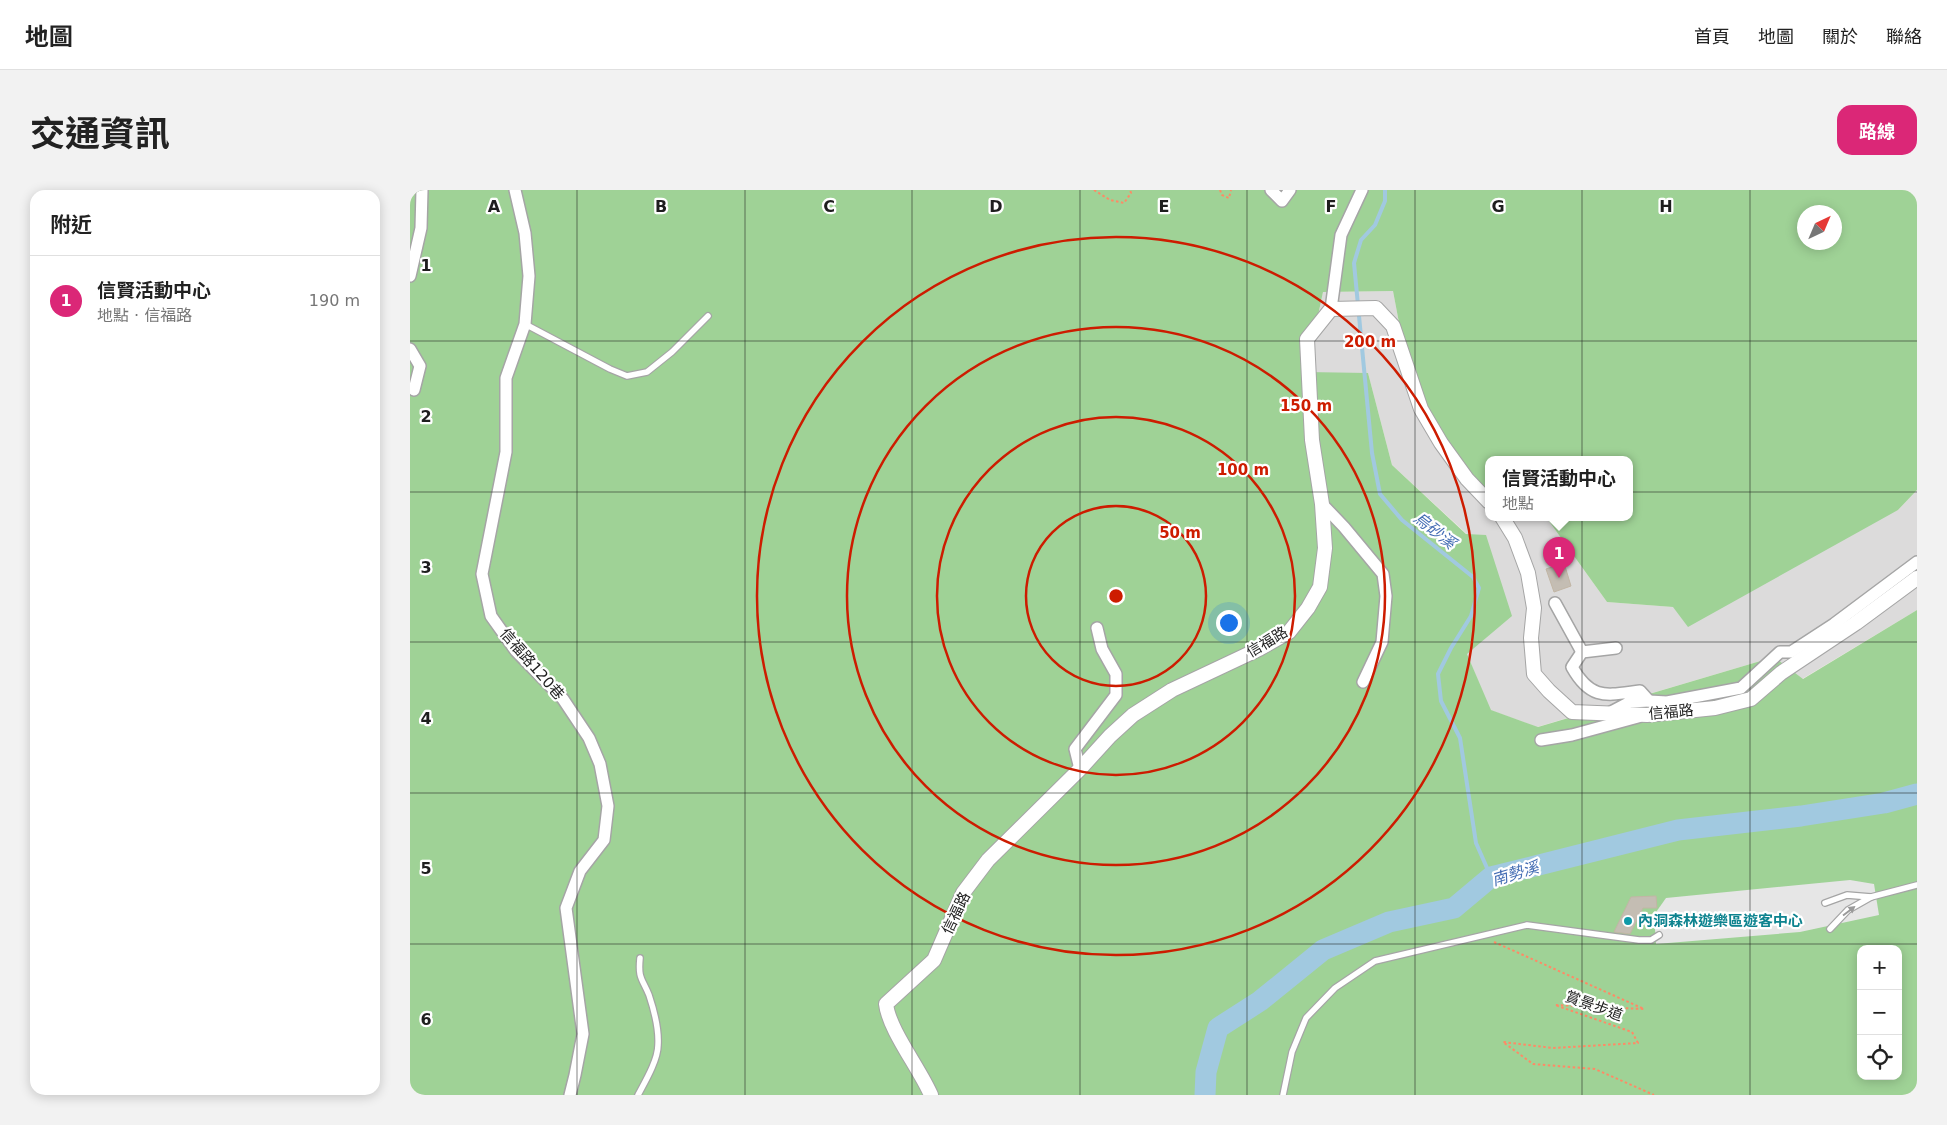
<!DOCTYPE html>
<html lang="zh-TW">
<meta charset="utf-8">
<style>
:root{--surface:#fff;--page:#f2f2f2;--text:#222;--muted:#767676;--line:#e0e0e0;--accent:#db2777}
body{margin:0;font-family:"DejaVu Sans","Noto Sans TC",sans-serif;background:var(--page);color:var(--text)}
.controls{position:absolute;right:15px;bottom:15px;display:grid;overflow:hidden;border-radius:10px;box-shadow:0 2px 12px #0003}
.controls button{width:45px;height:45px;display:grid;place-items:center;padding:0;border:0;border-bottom:1px solid var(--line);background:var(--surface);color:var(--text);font:25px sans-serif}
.compass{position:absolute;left:1387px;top:15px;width:45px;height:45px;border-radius:50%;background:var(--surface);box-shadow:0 2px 12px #0003;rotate:44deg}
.you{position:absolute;left:818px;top:432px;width:18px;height:18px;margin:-12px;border:4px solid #fff;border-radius:50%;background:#1a73e8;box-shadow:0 0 0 8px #1a73e833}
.badge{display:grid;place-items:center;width:32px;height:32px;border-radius:50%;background:var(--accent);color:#fff;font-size:16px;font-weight:700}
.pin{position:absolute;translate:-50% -41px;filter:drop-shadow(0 1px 2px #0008)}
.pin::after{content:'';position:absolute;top:26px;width:18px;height:15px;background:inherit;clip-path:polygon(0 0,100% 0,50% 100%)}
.popup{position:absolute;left:1075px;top:266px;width:148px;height:65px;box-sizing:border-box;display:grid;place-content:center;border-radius:10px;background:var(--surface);filter:drop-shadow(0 1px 4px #0005);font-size:16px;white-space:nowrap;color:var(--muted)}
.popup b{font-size:19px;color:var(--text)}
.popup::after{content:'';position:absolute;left:50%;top:100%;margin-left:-10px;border:10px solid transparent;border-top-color:var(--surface)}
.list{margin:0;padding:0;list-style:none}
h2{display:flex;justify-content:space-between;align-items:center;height:65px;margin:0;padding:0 20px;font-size:21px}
h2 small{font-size:16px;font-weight:400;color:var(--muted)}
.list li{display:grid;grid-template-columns:32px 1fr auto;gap:15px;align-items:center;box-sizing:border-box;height:90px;padding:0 20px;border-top:1px solid var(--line)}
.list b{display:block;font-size:19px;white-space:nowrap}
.list p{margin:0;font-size:16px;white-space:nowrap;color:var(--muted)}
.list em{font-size:16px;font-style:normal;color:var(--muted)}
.icon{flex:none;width:28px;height:28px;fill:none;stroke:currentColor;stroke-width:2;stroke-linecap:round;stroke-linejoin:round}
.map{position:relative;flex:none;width:1507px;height:905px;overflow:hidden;border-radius:15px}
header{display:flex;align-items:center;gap:30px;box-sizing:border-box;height:70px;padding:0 25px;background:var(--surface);border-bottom:1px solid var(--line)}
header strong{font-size:24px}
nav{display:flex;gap:28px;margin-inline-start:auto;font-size:18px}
.intro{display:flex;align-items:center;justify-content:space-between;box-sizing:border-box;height:120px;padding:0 30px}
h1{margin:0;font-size:35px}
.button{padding:12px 22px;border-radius:15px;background:var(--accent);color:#fff;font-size:18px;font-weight:700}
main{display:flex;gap:30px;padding:0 30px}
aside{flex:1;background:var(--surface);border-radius:15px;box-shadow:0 2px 12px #0003}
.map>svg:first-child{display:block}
.residential{fill:#dcdbdb}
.forest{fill:#9fd296;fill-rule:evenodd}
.parking{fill:#e6e6e6}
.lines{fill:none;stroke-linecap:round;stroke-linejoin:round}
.stream{stroke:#a1c9e0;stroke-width:4}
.river{stroke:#a1c9e0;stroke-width:21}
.building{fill:#c4bdb3;stroke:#c2b6a5}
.service-casing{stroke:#a5a5a5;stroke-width:8}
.minor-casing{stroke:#a5a5a5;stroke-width:14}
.tertiary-casing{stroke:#a5a5a5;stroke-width:16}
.path{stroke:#ff8a66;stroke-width:2;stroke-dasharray:2.5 2.5;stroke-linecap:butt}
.service{stroke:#fff;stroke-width:5.5}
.minor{stroke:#fff;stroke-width:11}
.tertiary{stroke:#fff;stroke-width:14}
.oneway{fill:#9a9a9a}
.grid{fill:none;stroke:#1e1e1e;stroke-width:1;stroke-opacity:0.55}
.ring{fill:none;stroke:#cd1c00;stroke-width:2.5}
.culture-dot{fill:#0f9aa8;stroke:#fff;stroke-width:2}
.labels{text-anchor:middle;stroke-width:4.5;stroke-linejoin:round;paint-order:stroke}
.street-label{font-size:15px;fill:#1e1e1e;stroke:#fff}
.culture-label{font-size:15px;font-weight:bold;fill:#0d838f;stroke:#fff;text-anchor:start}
.water-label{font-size:16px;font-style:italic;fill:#446db4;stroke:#fff}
.grid-label{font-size:16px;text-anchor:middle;font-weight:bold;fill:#1e1e1e;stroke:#fff;stroke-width:4.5;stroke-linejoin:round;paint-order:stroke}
.centre{fill:#cd1c00;stroke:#fff;stroke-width:2.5}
.ring-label{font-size:15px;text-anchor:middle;font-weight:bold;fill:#cd1c00;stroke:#fff;stroke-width:4.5;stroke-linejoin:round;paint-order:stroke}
</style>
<header>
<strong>地圖</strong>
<nav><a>首頁</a><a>地圖</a><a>關於</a><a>聯絡</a></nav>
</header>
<div class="intro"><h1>交通資訊</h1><a class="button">路線</a></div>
<main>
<aside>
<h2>附近<small></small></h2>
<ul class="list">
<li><span class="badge">1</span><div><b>信賢活動中心</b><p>地點 · 信福路</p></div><em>190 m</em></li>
</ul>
</aside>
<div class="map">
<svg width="1507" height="905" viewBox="0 0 1507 905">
<rect width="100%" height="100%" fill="#f0ede4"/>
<path class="residential" d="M983 101 1005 217 1079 314V327H1136L1197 412 1263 417 1488 320 1507 300V420L1392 489 1364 467 1127 537 1080 520 1057 464V344L982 275 958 183H896L913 102Z"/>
<path class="forest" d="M0 0H1507V300L1488 320 1278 437 1263 417 1197 412 1136 327H1219V269H1079V314L1005 217 983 101 913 102 896 182 958 183 982 275 1056 344 1076 345 1102 426 1057 464 1081 520 1128 537 1364 467 1393 489 1507 420V905H0ZM1394 22H1424V52H1394ZM1451 759H1488V886H1451Z"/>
<path class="parking" d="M1440 690 1464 694 1469 725 1390 742 1246 754 1244 725 1256 708Z"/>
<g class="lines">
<path class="stream" d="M975 0V11L965 35 951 50 944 73 962 263 970 304 992 330 1063 387 1069 398 1061 426 1041 458 1028 484 1031 511 1050 548 1066 653 1081 687"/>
<path class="river" d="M795 905 796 882 808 838 850 811 913 760 979 732 1044 718 1081 687 1268 640 1391 626 1474 613 1507 604"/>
</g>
<g class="building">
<path d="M1154 373 1161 396 1144 402 1136 379Z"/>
<path d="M1246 706 1247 718H1233L1220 744 1204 742 1221 707Z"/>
</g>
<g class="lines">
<g class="service-casing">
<g id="service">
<path d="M115 134 200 179 217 186 237 182 262 162 298 126"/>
<path d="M1415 713 1437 705 1461 707"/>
<path d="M1420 739 1438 720 1461 707 1507 695"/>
<path d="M228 905C235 892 248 870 248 855 249 839 244 820 239 805 232 788 228 789 230 768"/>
<path d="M873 905 882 862 896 828 925 798 965 771 1117 735 1229 750H1241L1249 745"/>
</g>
</g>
<g class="minor-casing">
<g id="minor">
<path d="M105 0 115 43 119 86 115 134 96 188V262L72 384 81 426 106 461 153 509 179 548 190 574 198 616 194 650 170 681 156 718 173 844 165 885 160 905"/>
<path d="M861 0 872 11 880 0"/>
<path d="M0 86 11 38 12 0"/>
<path d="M921 119 931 45 952 0"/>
<path d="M0 159 10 176 4 200"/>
<path d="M912 314 934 337 973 384 976 406 972 452 953 492"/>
<path d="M1145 413 1172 462"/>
<path d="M1239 511 1257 512 1331 498 1370 462H1381L1424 434 1507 372"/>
<path d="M1199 523 1220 512 1239 511 1230 501C1197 505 1181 511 1162 477L1172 462 1206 458"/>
<path d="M1131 550 1162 545 1228 527"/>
<path d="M670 579 665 559 706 505V484L692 459 687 438"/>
</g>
</g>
<g class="tertiary-casing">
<g id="tertiary">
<path d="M1092 327 1105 348 1118 383 1124 418 1121 448 1124 484 1139 501 1162 522 1237 525 1305 518 1341 509 1371 483 1446 433 1507 388"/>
<path d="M521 905C510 879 479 840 476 814L524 770 553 703 578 670 670 579 700 546 723 525 762 500 849 459 879 442 898 418 910 397 915 358 912 314 902 250 897 149 921 119 966 118 983 136 1011 219 1031 253 1057 289 1079 312"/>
</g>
</g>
<g class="path">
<path d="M684 0 700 10 714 13 721 3 720 0"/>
<path d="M810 0 812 5 819 8 821 0"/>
<path d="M1084 752 1234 819 1145 815 1222 842 1228 853 1143 858 1093 852 1123 874 1185 879 1244 905"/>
</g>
<use href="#service" class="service"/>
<use href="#minor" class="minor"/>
<use href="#tertiary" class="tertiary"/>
</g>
<defs><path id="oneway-solid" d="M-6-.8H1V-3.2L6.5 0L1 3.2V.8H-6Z" transform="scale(1.25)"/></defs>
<use class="oneway" href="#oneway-solid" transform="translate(1439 721) rotate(-37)"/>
<path class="grid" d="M167 0V905M335 0V905M502 0V905M670 0V905M837 0V905M1005 0V905M1172 0V905M1340 0V905M0 151H1507M0 302H1507M0 452H1507M0 603H1507M0 754H1507"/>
<g class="ring">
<circle cx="706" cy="406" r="90"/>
<circle cx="706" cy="406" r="179"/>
<circle cx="706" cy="406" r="269"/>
<circle cx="706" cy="406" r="359"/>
</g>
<circle class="culture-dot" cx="1218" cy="731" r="5"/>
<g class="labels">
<g class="street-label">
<text transform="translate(857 452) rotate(-31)" y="5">信福路</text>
<text transform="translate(122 474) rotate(49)" y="5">信福路120巷</text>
<text transform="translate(1261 522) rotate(-5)" y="5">信福路</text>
<text transform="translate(546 723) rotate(-64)" y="5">信福路</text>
<text transform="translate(1184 816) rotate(20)" y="5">賞景步道</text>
</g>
<g class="culture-label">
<text x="1228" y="736">內洞森林遊樂區遊客中心</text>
</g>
<g class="water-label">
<text transform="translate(1025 340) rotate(38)" y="6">烏砂溪</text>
<text transform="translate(1105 683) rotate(-17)" y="6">南勢溪</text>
</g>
</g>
<g class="grid-label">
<text x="84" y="22">A</text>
<text x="251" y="22">B</text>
<text x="419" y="22">C</text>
<text x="586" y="22">D</text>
<text x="754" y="22">E</text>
<text x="921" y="22">F</text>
<text x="1088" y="22">G</text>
<text x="1256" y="22">H</text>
<text x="16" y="81">1</text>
<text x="16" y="232">2</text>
<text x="16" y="383">3</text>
<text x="16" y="534">4</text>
<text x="16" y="684">5</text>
<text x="16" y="835">6</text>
</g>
<circle cx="706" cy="406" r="8" class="centre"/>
<g class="ring-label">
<text x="960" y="157">200 m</text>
<text x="896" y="221">150 m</text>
<text x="833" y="285">100 m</text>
<text x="770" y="348">50 m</text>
</g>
</svg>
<div class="controls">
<button>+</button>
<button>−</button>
<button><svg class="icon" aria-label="locate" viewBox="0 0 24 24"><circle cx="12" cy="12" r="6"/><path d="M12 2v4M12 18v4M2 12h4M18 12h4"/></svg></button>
</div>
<svg class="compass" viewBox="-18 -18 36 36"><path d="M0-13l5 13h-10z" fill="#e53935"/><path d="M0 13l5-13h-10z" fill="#767676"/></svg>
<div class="you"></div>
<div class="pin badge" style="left:1149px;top:388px">1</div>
<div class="popup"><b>信賢活動中心</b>地點</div>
</div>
</main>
